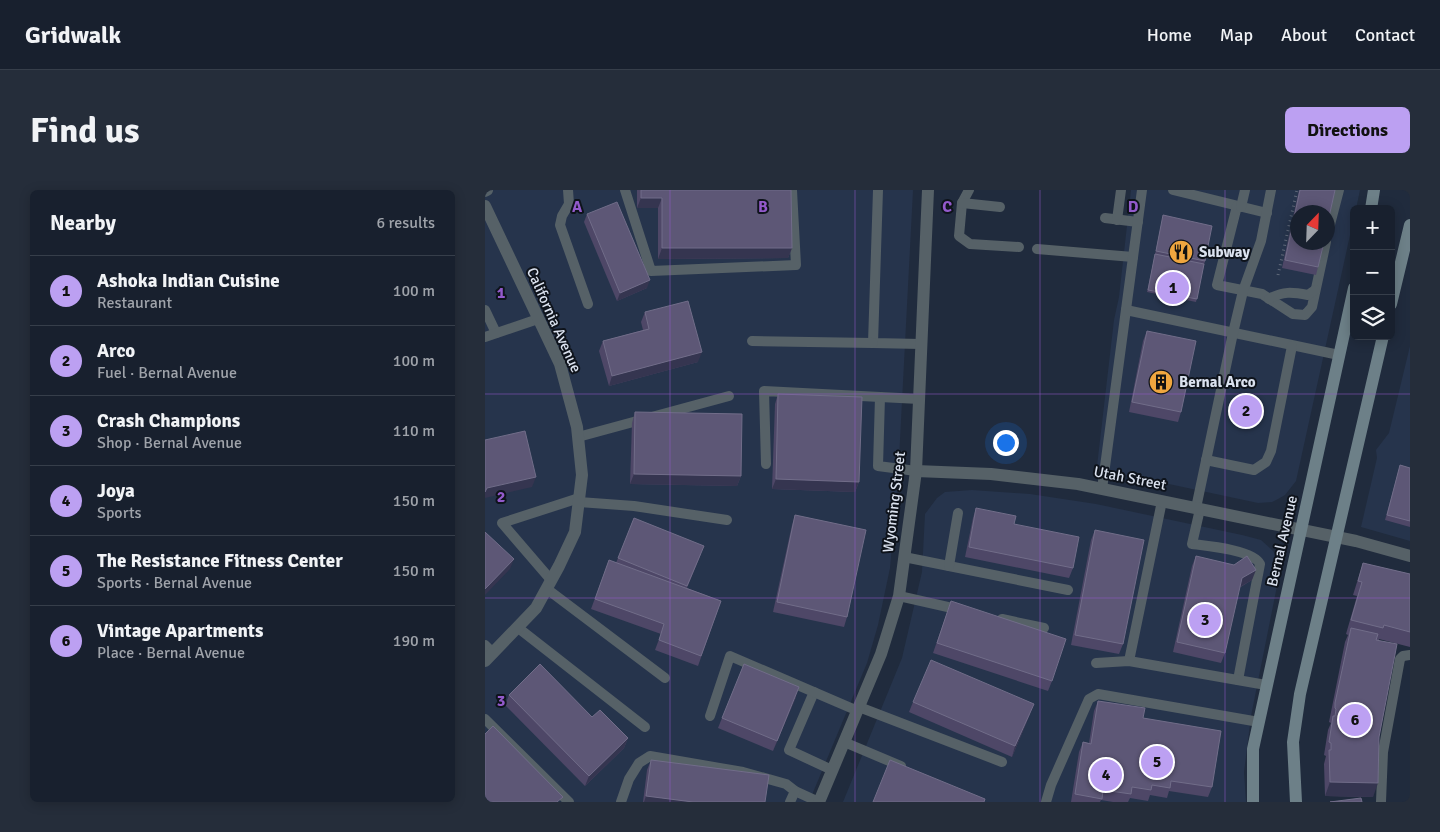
<!DOCTYPE html>
<meta charset="utf-8">
<style>
:root{--surface:#18202e;--page:#252d3a;--text:#f1f3f6;--muted:#9fa3aa;--line:#363e4a;--accent:#bca0f2}
body{margin:0;font-family:Signika,sans-serif;background:var(--page);color:var(--text)}
.controls{position:absolute;right:15px;top:15px;display:grid;overflow:hidden;border-radius:8px;box-shadow:0 2px 12px #0003}
.controls button{width:45px;height:45px;display:grid;place-items:center;padding:0;border:0;border-bottom:1px solid var(--line);background:var(--surface);color:var(--text);font:25px sans-serif}
.compass{position:absolute;left:805px;top:15px;width:45px;height:45px;border-radius:50%;background:var(--surface);box-shadow:0 2px 12px #0003;rotate:23deg}
.you{position:absolute;left:520px;top:252px;width:18px;height:18px;margin:-12px;border:4px solid #fff;border-radius:50%;background:#1a73e8;box-shadow:0 0 0 8px #1a73e833}
.badge{display:grid;place-items:center;width:32px;height:32px;border-radius:50%;background:var(--accent);color:#111;font-size:16px;font-weight:700}
.pin{position:absolute;translate:-50% -50%;border:2px solid #fff;box-shadow:0 1px 5px #0006}
.list{margin:0;padding:0;list-style:none}
h2{display:flex;justify-content:space-between;align-items:center;height:65px;margin:0;padding:0 20px;font-size:21px}
h2 small{font-size:16px;font-weight:400;color:var(--muted)}
.list li{display:grid;grid-template-columns:32px 1fr auto;gap:15px;align-items:center;box-sizing:border-box;height:70px;padding:0 20px;border-top:1px solid var(--line)}
.list b{display:block;font-size:19px;white-space:nowrap}
.list p{margin:0;font-size:16px;white-space:nowrap;color:var(--muted)}
.list em{font-size:16px;font-style:normal;color:var(--muted)}
.icon{flex:none;width:28px;height:28px;fill:none;stroke:currentColor;stroke-width:2;stroke-linecap:round;stroke-linejoin:round}
.map{position:relative;flex:none;width:925px;height:612px;overflow:hidden;border-radius:8px}
header{display:flex;align-items:center;gap:30px;box-sizing:border-box;height:70px;padding:0 25px;background:var(--surface);border-bottom:1px solid var(--line)}
header strong{font-size:24px}
nav{display:flex;gap:28px;margin-inline-start:auto;font-size:18px}
.intro{display:flex;align-items:center;justify-content:space-between;box-sizing:border-box;height:120px;padding:0 30px}
h1{margin:0;font-size:35px}
.button{padding:12px 22px;border-radius:8px;background:var(--accent);color:#111;font-size:18px;font-weight:700}
main{display:flex;gap:30px;padding:0 30px}
aside{flex:1;background:var(--surface);border-radius:8px;box-shadow:0 2px 12px #0003}
.map>svg:first-child{display:block}
.built{fill:#26344c;fill-rule:evenodd}
.lines{fill:none;stroke-linecap:round;stroke-linejoin:round}
.path{stroke:#5f6879;stroke-width:3;stroke-dasharray:1 4;stroke-linecap:butt}
.service{stroke:#566167;stroke-width:10}
.minor{stroke:#566167;stroke-width:12}
.secondary{stroke:#6d8088;stroke-width:12}
.wall{fill:#4e4767}
.shaded-wall{fill:#353550}
.building{fill:#5d5776;stroke:#716d89}
.grid{fill:none;stroke:#935acb;stroke-width:1;stroke-opacity:0.55}
.labels{text-anchor:middle;stroke-width:4;stroke-linejoin:round;paint-order:stroke}
.poi-label{font-size:15px;font-weight:bold;fill:#dbe2ef;stroke:#0e131b;text-anchor:start}
.street-label{font-size:15px;fill:#dbe2ef;stroke:#0e131b}
.grid-label{font-size:16px;text-anchor:middle;font-weight:bold;fill:#935acb;stroke:#0e131b;stroke-width:4;stroke-linejoin:round;paint-order:stroke}
</style>
<header>
<strong>Gridwalk</strong>
<nav><a>Home</a><a>Map</a><a>About</a><a>Contact</a></nav>
</header>
<div class="intro"><h1>Find us</h1><a class="button">Directions</a></div>
<main>
<aside>
<h2>Nearby<small>6 results</small></h2>
<ul class="list">
<li><span class="badge">1</span><div><b>Ashoka Indian Cuisine</b><p>Restaurant</p></div><em>100 m</em></li>
<li><span class="badge">2</span><div><b>Arco</b><p>Fuel · Bernal Avenue</p></div><em>100 m</em></li>
<li><span class="badge">3</span><div><b>Crash Champions</b><p>Shop · Bernal Avenue</p></div><em>110 m</em></li>
<li><span class="badge">4</span><div><b>Joya</b><p>Sports</p></div><em>150 m</em></li>
<li><span class="badge">5</span><div><b>The Resistance Fitness Center</b><p>Sports · Bernal Avenue</p></div><em>150 m</em></li>
<li><span class="badge">6</span><div><b>Vintage Apartments</b><p>Place · Bernal Avenue</p></div><em>190 m</em></li>
</ul>
</aside>
<div class="map">
<svg width="925" height="612" viewBox="0 0 925 612">
<rect width="100%" height="100%" fill="#202b3d"/>
<g class="built">
<path d="M0 0H428L413 288 405 378 393 435 382 473 324 612H0Z"/>
<path d="M646 0H875L871 19H869V27L811 291 800 305 793 309 787 312 773 313 609 278 612 276 629 130 634 107ZM812 22H842V52H812Z"/>
<path d="M925 156V351L876 337 892 268 891 260 904 243Z"/>
<path d="M487 300 545 304 611 314 757 345 776 350 788 361 796 376 766 526 759 582 761 612H358L417 468 437 382 440 324 452 308 460 302Z"/>
</g>
<g class="lines">
<path class="path" d="M793 85 812 0"/>
<g class="service">
<path d="M83 0 84 14 77 26 75 35 103 114"/>
<path d="M140 0 166 81 311 75 307 0"/>
<path d="M393 0 388 153 436 154"/>
<path d="M484 0 477 13 474 46 485 54 534 57"/>
<path d="M688 0 782 23"/>
<path d="M477 13 515 17"/>
<path d="M752 16 732 95 777 104 808 124 820 125 827 117 841 52"/>
<path d="M756 17 760 0"/>
<path d="M620 28 653 32"/>
<path d="M632 30 636 0"/>
<path d="M842 46 854 0"/>
<path d="M552 59 648 67"/>
<path d="M784 109C798 101 807 102 823 105L830 100"/>
<path d="M0 120 11 143"/>
<path d="M641 120 854 165"/>
<path d="M0 147 53 129"/>
<path d="M267 151 388 153"/>
<path d="M395 207 393 276 431 281"/>
<path d="M93 247 244 206"/>
<path d="M721 270 769 280 781 272 786 261 807 156"/>
<path d="M281 274 279 201 434 209"/>
<path d="M617 299 657 0"/>
<path d="M94 312 149 316 242 330"/>
<path d="M711 318 748 143 758 101 776 51 786 0"/>
<path d="M715 319 707 354C723 356 768 360 775 374L753 490"/>
<path d="M419 367 583 400"/>
<path d="M464 376 473 323"/>
<path d="M66 390 17 333 94 308"/>
<path d="M62 399 180 488"/>
<path d="M414 406 476 420"/>
<path d="M517 429 559 438"/>
<path d="M32 437 160 537"/>
<path d="M0 455 8 463"/>
<path d="M644 471 677 311"/>
<path d="M611 473 644 471 781 495"/>
<path d="M329 502 304 560 347 580"/>
<path d="M374 517 517 572"/>
<path d="M225 526 245 466 373 521"/>
<path d="M0 529 84 612"/>
<path d="M359 552 416 576"/>
<path d="M136 612 144 589 154 573 165 566 258 582 301 594 310 601 334 612"/>
<path d="M305 612 310 601"/>
<path d="M561 612 566 595 604 509 613 504 774 532"/>
<path d="M896 612 898 562 915 469 918 466 925 465"/>
</g>
<g class="minor">
<path d="M0 1 2 0"/>
<path d="M0 16 75 174 92 237 97 285 90 342 74 376 51 418 0 471"/>
<path d="M431 281 506 284 593 294 871 351 925 366"/>
<path d="M334 612 396 464 414 406 431 281 443 0"/>
</g>
<g class="secondary">
<path d="M886 19 889 0"/>
<path d="M906 114 925 35"/>
<path d="M768 612V559L869 98"/>
<path d="M811 612 808 552 815 504 898 146"/>
</g>
</g>
<g class="wall">
<path d="M152 0H306L307 58 303 68 173 69V18H152Z"/>
<path d="M814 0H850L833 77 831 85 797 78Z"/>
<path d="M102 24 162 98 132 111 99 32Z"/>
<path d="M678 25 720 71 711 112 662 102 677 31Z"/>
<path d="M160 122 213 172 124 196 114 161 118 151 158 140 156 132Z"/>
<path d="M662 141 696 222 693 232 644 222 658 151Z"/>
<path d="M293 204 374 292 370 302 287 299 290 214Z"/>
<path d="M150 222 256 286 252 296 145 294 147 233Z"/>
<path d="M915 275 925 278V337L900 330Z"/>
<path d="M491 318 529 334 588 378 584 388 480 367 488 328Z"/>
<path d="M310 325 362 427 359 437 288 422 307 335Z"/>
<path d="M149 328 216 364 202 398 236 411 213 476 170 460 176 444 106 419 124 370 131 373Z"/>
<path d="M610 340 638 454 634 464 586 455 606 350Z"/>
<path d="M711 366 767 390 754 398 740 463 736 473 688 462 707 376Z"/>
<path d="M878 373 925 384V457L894 449V547L888 607 840 606 839 574 841 566 839 565 843 540 846 533 844 532 860 452 863 445 861 444 872 406 868 405Z"/>
<path d="M466 411 567 491 563 501 448 463Z"/>
<path d="M24 505 107 527 143 548 139 558 100 596 20 515Z"/>
<path d="M311 507 288 561 233 538 237 528Z"/>
<path d="M613 511 658 528 727 597 723 607 684 601 682 608 665 605 663 611 645 608 643 612H628L616 610 615 612H586L594 562 598 552 604 553 609 521Z"/>
<path d="M428 512 545 524 527 567 424 522Z"/>
<path d="M166 570 280 612H158L162 580Z"/>
</g>
<g class="shaded-wall">
<path d="M156 8H177L173 18H152Z"/>
<path d="M177 58H307L303 68 173 69Z"/>
<path d="M165 90 162 98 132 111 135 103Z"/>
<path d="M217 162 213 172 124 196 127 186Z"/>
<path d="M149 284 256 286 252 296 145 294Z"/>
<path d="M51 287 47 297 0 308V302L2 298Z"/>
<path d="M291 289 374 292 370 302 287 299Z"/>
<path d="M29 369 25 379 0 405V399Z"/>
<path d="M771 380 767 390 753 398 757 388Z"/>
<path d="M314 497 311 507 288 561 292 551Z"/>
<path d="M549 514 545 524 527 567 530 556Z"/>
<path d="M143 548 139 558 100 596 104 586Z"/>
<path d="M845 592 893 593 888 607 840 606Z"/>
<path d="M161 606 208 612H159Z"/>
</g>
<g class="building">
<path d="M156 0H306L307 58H177V8H156Z"/>
<path d="M815 0H850L842 36V22H812V52H839L833 77 800 70Z"/>
<path d="M132 12 165 90 135 103 102 24Z"/>
<path d="M678 25 727 36 720 71 671 61Z"/>
<path d="M670 64 719 74 712 109 663 100Z"/>
<path d="M203 111 217 162 127 186 118 151 164 139 160 122Z"/>
<path d="M662 141 711 151 696 222 647 212Z"/>
<path d="M293 204 377 207 374 292 291 289Z"/>
<path d="M150 222 257 224 256 286 149 284Z"/>
<path d="M40 241 51 287 2 298 0 302V250Z"/>
<path d="M915 275 925 278V331L902 325Z"/>
<path d="M491 318 531 326 529 334 594 347 588 378 484 357Z"/>
<path d="M310 325 381 340 362 427 292 412Z"/>
<path d="M149 328 219 356 202 396 133 368Z"/>
<path d="M610 340 659 350 638 454 590 445Z"/>
<path d="M0 342 29 369 0 399Z"/>
<path d="M711 366 749 375 762 366 771 380 757 388 740 463 692 452Z"/>
<path d="M124 370 236 411 216 466 174 450 179 434 110 409Z"/>
<path d="M878 373 925 384V442L899 435 898 438 866 430 877 392 873 391Z"/>
<path d="M466 411 581 449 567 491 452 453Z"/>
<path d="M866 438 893 444 891 450 912 454 894 547 893 593 845 592 844 560H846V553L844 552 848 526H850L851 519 850 518V513Z"/>
<path d="M446 470 549 514 530 556 428 512Z"/>
<path d="M55 474 107 527 115 520 143 548 104 586 24 505Z"/>
<path d="M259 474 314 497 292 551 237 528Z"/>
<path d="M613 511 660 518 658 528 736 541 727 597 686 591 685 598 667 595 666 600 647 597 646 604 618 600 617 609 590 604 598 552 606 554Z"/>
<path d="M8 536 78 607 72 612H0V544Z"/>
<path d="M166 570 284 585 280 612H208L161 606Z"/>
<path d="M405 570 500 609 499 612H388Z"/>
<path d="M876 608 877 612H845Z"/>
</g>
<path class="grid" d="M185 0V612M370 0V612M555 0V612M740 0V612M0 204H925M0 408H925"/>
<defs>
<g id="restaurant-disc" transform="scale(1.25)"><circle r="9.5" fill="#f0a63f" stroke="#0e131b"/><path d="M-5-6h1v4h1v-4h1v4h1v-4h1v5L-1.5 .5V6h-2V.5L-5-1ZM5-6V6H3V1.5H1.5Q1.5-4 5-6Z" fill="#111"/></g>
<g id="building-disc" transform="scale(1.25)"><circle r="9.5" fill="#f0a63f" stroke="#0e131b"/><path d="M-4-6H4V6H1V3H-1V6H-4ZM-2.5-4.3h1.7v1.8h-1.7ZM.8-4.3h1.7v1.8H.8ZM-2.5-1h1.7V.8h-1.7ZM.8-1h1.7V.8H.8Z" fill="#111"/></g>
</defs>
<g fill-rule="evenodd">
<use href="#restaurant-disc" x="696" y="62"/>
<use href="#building-disc" x="676" y="192"/>
</g>
<g class="labels">
<g class="poi-label">
<text x="714" y="67">Subway</text>
<text x="694" y="197">Bernal Arco</text>
</g>
<g class="street-label">
<text transform="translate(69 130) rotate(66)" y="5">California Avenue</text>
<text transform="translate(645 288) rotate(11)" y="5">Utah Street</text>
<text transform="translate(409 312) rotate(-83)" y="5">Wyoming Street</text>
<text transform="translate(797 351) rotate(-77)" y="5">Bernal Avenue</text>
</g>
</g>
<g class="grid-label">
<text x="92" y="22">A</text>
<text x="278" y="22">B</text>
<text x="462" y="22">C</text>
<text x="648" y="22">D</text>
<text x="16" y="108">1</text>
<text x="16" y="312">2</text>
<text x="16" y="516">3</text>
</g>
</svg>
<div class="controls">
<button>+</button>
<button>−</button>
<button><svg class="icon" aria-label="layers" viewBox="0 0 24 24"><path d="M12 4l9 5-9 5-9-5zM3 14l9 5 9-5"/></svg></button>
</div>
<svg class="compass" viewBox="-18 -18 36 36"><path d="M0-13l5 13h-10z" fill="#e53935"/><path d="M0 13l5-13h-10z" fill="#9fa3aa"/></svg>
<div class="you"></div>
<div class="pin badge" style="left:688px;top:98px">1</div>
<div class="pin badge" style="left:761px;top:221px">2</div>
<div class="pin badge" style="left:720px;top:430px">3</div>
<div class="pin badge" style="left:621px;top:585px">4</div>
<div class="pin badge" style="left:672px;top:572px">5</div>
<div class="pin badge" style="left:870px;top:530px">6</div>
</div>
</main>
